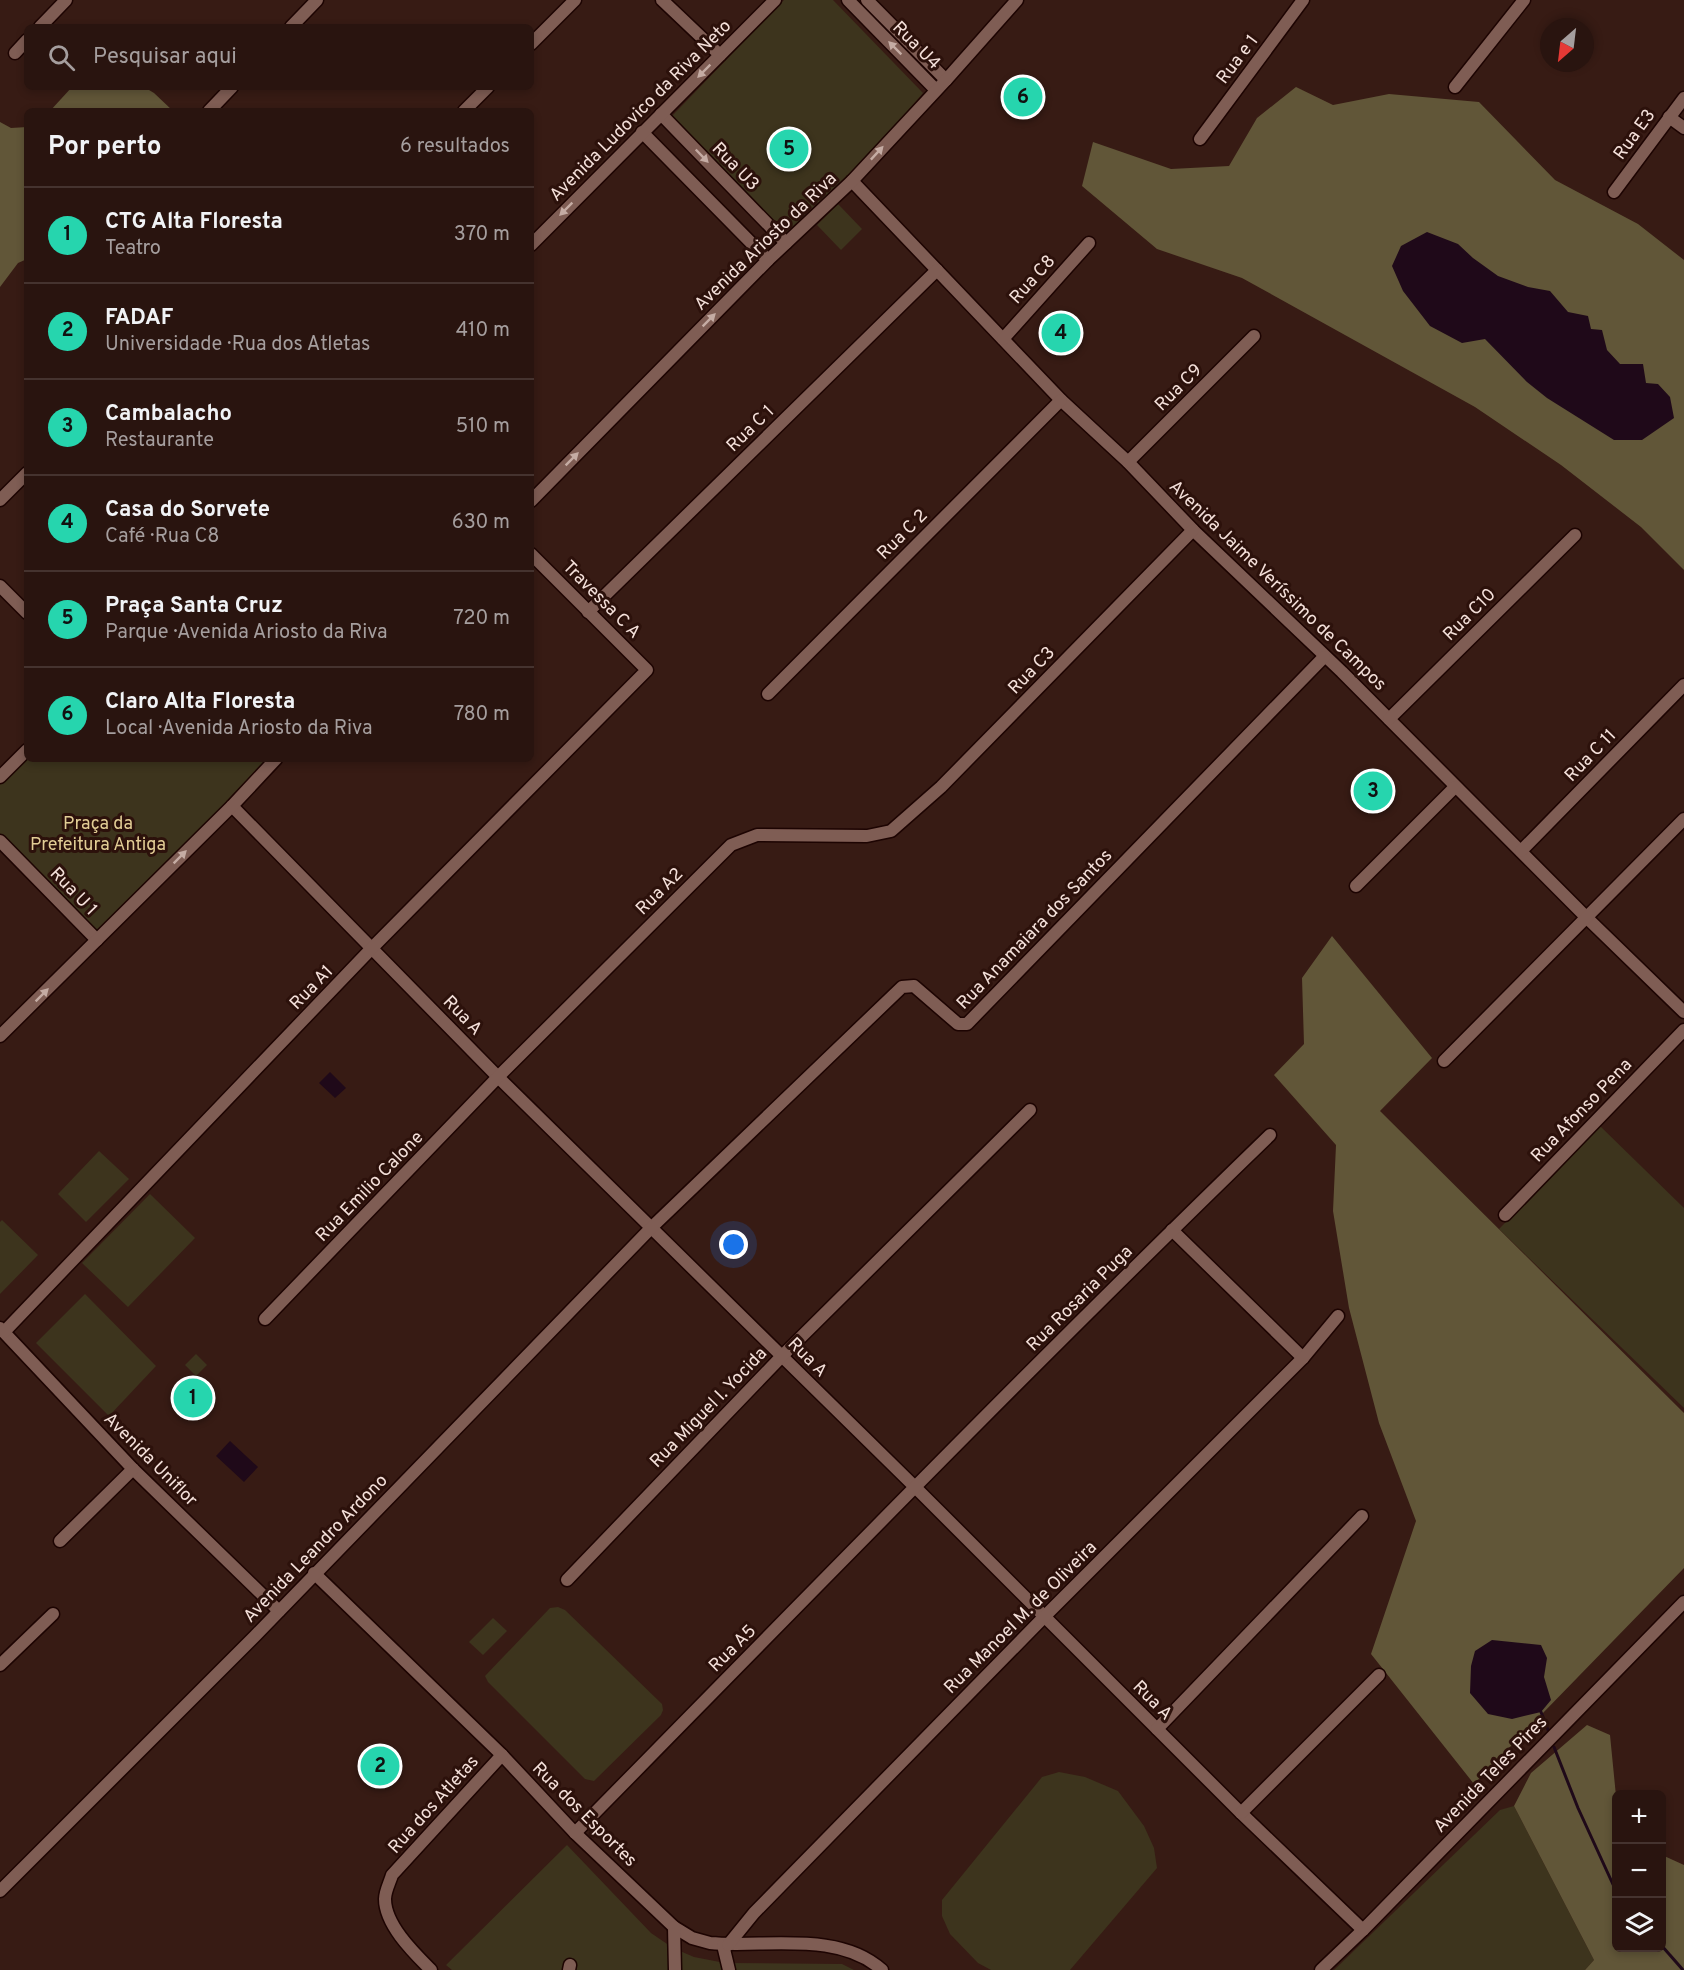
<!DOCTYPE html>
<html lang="pt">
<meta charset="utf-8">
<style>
:root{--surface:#29140f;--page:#35211d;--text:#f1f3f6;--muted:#a59e9e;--line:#45332f;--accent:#26d5ae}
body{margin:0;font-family:Overpass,sans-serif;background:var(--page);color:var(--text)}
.controls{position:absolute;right:18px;bottom:18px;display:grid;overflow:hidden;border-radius:9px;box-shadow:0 3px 9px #0003}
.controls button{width:54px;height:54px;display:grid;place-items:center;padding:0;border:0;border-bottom:2px solid var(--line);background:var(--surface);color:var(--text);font:30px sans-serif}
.compass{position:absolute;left:1540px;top:18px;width:54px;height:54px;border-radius:50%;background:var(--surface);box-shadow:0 3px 9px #0003;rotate:208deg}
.you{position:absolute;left:734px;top:1245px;width:21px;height:21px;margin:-15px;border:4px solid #fff;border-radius:50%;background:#1a73e8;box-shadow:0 0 0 9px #1a73e833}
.badge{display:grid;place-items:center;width:39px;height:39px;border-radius:50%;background:var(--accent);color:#111;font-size:20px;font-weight:700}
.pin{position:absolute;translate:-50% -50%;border:3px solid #fff;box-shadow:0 2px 6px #0006}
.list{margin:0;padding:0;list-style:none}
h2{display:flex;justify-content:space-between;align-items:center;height:78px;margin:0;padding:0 24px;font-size:26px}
h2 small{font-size:20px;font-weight:400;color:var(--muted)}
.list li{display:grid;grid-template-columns:39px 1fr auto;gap:18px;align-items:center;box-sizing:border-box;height:96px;padding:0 24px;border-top:2px solid var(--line)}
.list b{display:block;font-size:22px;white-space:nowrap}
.list p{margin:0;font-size:20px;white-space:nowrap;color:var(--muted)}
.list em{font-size:20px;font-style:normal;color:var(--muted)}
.icon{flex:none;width:33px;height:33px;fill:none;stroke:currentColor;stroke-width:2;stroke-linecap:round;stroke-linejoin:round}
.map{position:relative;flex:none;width:1684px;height:1970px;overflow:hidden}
.search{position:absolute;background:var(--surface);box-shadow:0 3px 9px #0003;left:24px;top:24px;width:510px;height:66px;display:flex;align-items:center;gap:15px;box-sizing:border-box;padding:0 21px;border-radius:9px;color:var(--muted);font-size:22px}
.panel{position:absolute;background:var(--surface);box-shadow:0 3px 9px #0003;left:24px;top:108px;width:510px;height:654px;border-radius:9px}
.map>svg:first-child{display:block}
.green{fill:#3d341d}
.forest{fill:#615638}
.water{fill:#1f0919}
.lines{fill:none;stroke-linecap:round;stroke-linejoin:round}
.stream{stroke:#1f0919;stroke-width:3}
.minor-casing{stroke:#1d0402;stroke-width:15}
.minor{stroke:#7f5d54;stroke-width:12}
.oneway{fill:#c5aca4}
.labels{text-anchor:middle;stroke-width:6;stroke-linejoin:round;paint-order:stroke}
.street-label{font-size:18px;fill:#f4e0da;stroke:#2c110b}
.park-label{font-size:18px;fill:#e2cd95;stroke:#2c110b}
</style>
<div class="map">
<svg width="1684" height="1970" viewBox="0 0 1684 1970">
<rect width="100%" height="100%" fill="#371b14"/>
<g class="green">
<path d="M784 0H833L923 93 847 182 787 235 671 117Z"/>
<path d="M838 204 862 229 841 250 817 225Z"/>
<path d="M27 757V759H272L97 935 0 835V784Z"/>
<path d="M1600 1126 1684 1208V1408L1499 1229Z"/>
<path d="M99 1151 129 1179 86 1222 58 1194Z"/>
<path d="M150 1194 195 1238 128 1307 82 1263Z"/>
<path d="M2 1220 38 1255 0 1294V1222Z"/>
<path d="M85 1294 156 1366 109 1416 36 1343Z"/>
<path d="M196 1354 207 1365 196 1376 185 1365Z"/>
<path d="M558 1607 565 1610 662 1704 663 1710 661 1715 594 1781 585 1779 488 1682 485 1676 550 1608Z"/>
<path d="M493 1618 507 1631 483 1655 469 1642Z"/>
<path d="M1059 1772 1085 1777 1118 1791 1144 1826 1154 1848 1157 1868 1070 1970H991L978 1963 950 1934 942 1916V1900L1042 1777Z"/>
<path d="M1514 1806 1594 1960 1585 1970H1334L1500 1810Z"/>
<path d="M567 1845 651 1933 673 1948 694 1957 725 1963 842 1964 854 1970H452L446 1965Z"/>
</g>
<g class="forest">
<path d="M72 87H144L154 93 173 111H50Z"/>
<path d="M1296 87 1333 105 1389 94 1479 102 1555 180 1638 224 1684 260V570L1641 527 1561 465 1475 407 1242 278 1157 249 1082 186 1093 142 1171 169 1229 166 1257 118Z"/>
<path d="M0 122 11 128 27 127V259L18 263 0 287Z"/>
<path d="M1332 936 1432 1058 1380 1111 1684 1413V1568L1474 1784 1371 1654 1416 1521 1379 1423 1349 1308 1333 1211 1336 1145 1274 1075 1304 1044 1302 978Z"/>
<path d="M1587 1725 1610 1735 1616 1796V1948H1662V1855L1684 1865V1970H1585L1594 1960 1514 1806 1531 1773Z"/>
</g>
<g class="water">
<path d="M1427 232 1458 244 1473 258 1498 276 1528 287 1550 291 1568 312 1588 316 1591 329 1602 330 1607 350 1620 364H1643L1646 383 1658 384 1670 397 1674 418 1642 440H1614L1547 398 1527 382 1485 339 1462 343 1430 326 1403 291 1392 266 1401 246Z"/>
<path d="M330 1072 346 1088 335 1098 319 1083Z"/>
<path d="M230 1441 258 1467 244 1482 216 1456Z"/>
<path d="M1492 1640 1541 1645 1547 1658 1544 1677 1551 1700 1541 1712 1512 1719 1488 1714 1470 1693 1471 1666 1475 1651Z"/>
</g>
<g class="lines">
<g class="stream">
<path d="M1541 1712 1548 1730"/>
<path d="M1554 1747 1578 1808 1616 1891"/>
<path d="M1662 1946 1683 1970"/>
</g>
<g class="minor-casing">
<g id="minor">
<path d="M662 0 720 55"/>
<path d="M848 0 936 90"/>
<path d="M867 0 946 80"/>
<path d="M40 27 66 0"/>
<path d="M291 27 317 0"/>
<path d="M531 44 575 0"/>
<path d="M15 53 27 40"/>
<path d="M1455 87 1524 0"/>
<path d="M209 111 232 87"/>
<path d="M464 111 488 87"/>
<path d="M661 114 786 243"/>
<path d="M1669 117 1684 128"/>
<path d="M642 132 768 260"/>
<path d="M1200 139 1303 0"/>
<path d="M852 181 1061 400 1128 462 1193 530 1342 672 1586 917 1684 1012"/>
<path d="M1614 192 1684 98"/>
<path d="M531 245 775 0"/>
<path d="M1003 339 1089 243"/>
<path d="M1128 462 1254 336"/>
<path d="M0 500 27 473"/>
<path d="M531 501 768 260 852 181 946 80 1017 0"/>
<path d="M0 586 27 613"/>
<path d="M588 612 937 270"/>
<path d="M768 694 1061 400"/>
<path d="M1389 719 1575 535"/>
<path d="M0 777 27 750"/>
<path d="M232 806 498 1077 916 1488 1241 1813 1363 1930"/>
<path d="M0 841 97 940"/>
<path d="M1521 851 1684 685"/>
<path d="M1356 886 1455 787"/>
<path d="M0 1036 232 806 276 759"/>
<path d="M1444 1061 1684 819"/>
<path d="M1505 1215 1684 1030"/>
<path d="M1172 1230 1303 1358"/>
<path d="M265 1319 498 1077 731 845 757 835 867 836 891 831 941 787 1193 530"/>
<path d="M0 1328 133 1469 279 1611"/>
<path d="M4 1332 372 948 647 670 531 554"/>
<path d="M60 1541 133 1469"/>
<path d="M314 1573 502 1755 575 1833 674 1927 692 1938 710 1943C764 1948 838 1930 882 1970"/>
<path d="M567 1580 782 1356 1030 1110"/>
<path d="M0 1665 53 1614"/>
<path d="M1157 1729 1362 1516"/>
<path d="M1241 1813 1379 1675"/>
<path d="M575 1833C805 1599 1034 1363 1270 1135"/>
<path d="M0 1891 255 1636 652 1227 902 987 914 986 958 1024H967L1324 657"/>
<path d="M674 1927 675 1970"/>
<path d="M723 1945 729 1970"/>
<path d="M728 1945 754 1913 1044 1617 1303 1358 1338 1316"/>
<path d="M431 1970C414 1953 385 1925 385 1899 385 1891 390 1882 392 1875L502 1755"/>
<path d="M569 1970 570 1965"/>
<path d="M1321 1970 1363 1930 1684 1602"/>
</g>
</g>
<use href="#minor" class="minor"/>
</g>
<defs><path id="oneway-solid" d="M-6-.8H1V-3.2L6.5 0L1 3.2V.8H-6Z" transform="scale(1.5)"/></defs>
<g class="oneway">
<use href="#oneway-solid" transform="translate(895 48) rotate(-135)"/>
<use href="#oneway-solid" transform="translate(704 71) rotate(135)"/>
<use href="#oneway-solid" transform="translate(877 153) rotate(-47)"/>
<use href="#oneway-solid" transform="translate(702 156) rotate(46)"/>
<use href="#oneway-solid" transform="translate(566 209) rotate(135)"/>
<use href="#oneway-solid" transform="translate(709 320) rotate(-45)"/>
<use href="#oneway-solid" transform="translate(572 459) rotate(-45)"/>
<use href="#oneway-solid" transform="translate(180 857) rotate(-45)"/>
<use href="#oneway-solid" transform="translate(42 995) rotate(-45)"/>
</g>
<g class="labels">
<g class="street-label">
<text transform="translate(917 45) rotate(45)" y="6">Rua U4</text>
<text transform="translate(1237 59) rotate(-53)" y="6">Rua e 1</text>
<text transform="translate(640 110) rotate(-45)" y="6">Avenida Ludovico da Riva Neto</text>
<text transform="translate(1634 134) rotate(-54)" y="6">Rua E3</text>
<text transform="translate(736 166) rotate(46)" y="6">Rua U3</text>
<text transform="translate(765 241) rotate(-44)" y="6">Avenida Ariosto da Riva</text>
<text transform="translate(1032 279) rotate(-48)" y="6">Rua C8</text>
<text transform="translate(1178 387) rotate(-45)" y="6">Rua C9</text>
<text transform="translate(750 428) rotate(-44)" y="6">Rua C 1</text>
<text transform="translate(902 534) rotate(-45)" y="6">Rua C 2</text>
<text transform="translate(1278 585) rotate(44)" y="6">Avenida Jaime Veríssimo de Campos</text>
<text transform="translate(602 599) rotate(45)" y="6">Travessa C A</text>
<text transform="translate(1469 614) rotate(-45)" y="6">Rua C10</text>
<text transform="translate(1031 670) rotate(-46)" y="6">Rua C3</text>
<text transform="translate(1590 755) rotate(-46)" y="6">Rua C 11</text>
<text transform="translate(74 891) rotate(46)" y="6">Rua U 1</text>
<text transform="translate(659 891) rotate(-45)" y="6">Rua A2</text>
<text transform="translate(1034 929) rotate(-46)" y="6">Rua Anamaiara dos Santos</text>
<text transform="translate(311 987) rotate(-46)" y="6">Rua A1</text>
<text transform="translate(463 1015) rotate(46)" y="6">Rua A</text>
<text transform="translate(1581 1110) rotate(-46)" y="6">Rua Afonso Pena</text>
<text transform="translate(369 1186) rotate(-46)" y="6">Rua Emilio Calone</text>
<text transform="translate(1079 1298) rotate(-45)" y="6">Rua Rosaria Puga</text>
<text transform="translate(808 1357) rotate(45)" y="6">Rua A</text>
<text transform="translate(708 1407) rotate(-46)" y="6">Rua Miguel I. Yocida</text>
<text transform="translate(151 1459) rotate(45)" y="6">Avenida Uniflor</text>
<text transform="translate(315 1548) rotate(-46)" y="6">Avenida Leandro Ardono</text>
<text transform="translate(1020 1617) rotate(-45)" y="6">Rua Manoel M. de Oliveira</text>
<text transform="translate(732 1648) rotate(-45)" y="6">Rua A5</text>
<text transform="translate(1153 1700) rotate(45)" y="6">Rua A</text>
<text transform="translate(1490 1774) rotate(-46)" y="6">Avenida Teles Pires</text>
<text transform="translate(433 1804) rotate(-48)" y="6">Rua dos Atletas</text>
<text transform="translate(585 1814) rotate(45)" y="6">Rua dos Esportes</text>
</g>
<g class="park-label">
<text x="98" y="829">Praça da<tspan x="98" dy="21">Prefeitura Antiga</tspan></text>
</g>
</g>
</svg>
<div class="controls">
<button>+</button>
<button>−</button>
<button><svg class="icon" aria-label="layers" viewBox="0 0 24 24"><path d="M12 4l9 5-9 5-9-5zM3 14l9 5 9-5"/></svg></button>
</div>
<svg class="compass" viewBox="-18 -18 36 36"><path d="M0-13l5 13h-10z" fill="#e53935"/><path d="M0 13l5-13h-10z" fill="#a59e9e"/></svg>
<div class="you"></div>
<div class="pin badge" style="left:193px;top:1398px">1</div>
<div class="pin badge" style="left:380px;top:1766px">2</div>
<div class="pin badge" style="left:1373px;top:791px">3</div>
<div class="pin badge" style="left:1061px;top:333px">4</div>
<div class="pin badge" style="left:789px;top:149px">5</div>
<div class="pin badge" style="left:1023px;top:97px">6</div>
<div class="search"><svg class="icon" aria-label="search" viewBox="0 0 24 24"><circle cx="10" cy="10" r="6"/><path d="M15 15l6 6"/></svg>Pesquisar aqui</div>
<section class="panel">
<h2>Por perto<small>6 resultados</small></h2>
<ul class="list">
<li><span class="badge">1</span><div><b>CTG Alta Floresta</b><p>Teatro</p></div><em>370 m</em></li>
<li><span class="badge">2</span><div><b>FADAF</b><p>Universidade · Rua dos Atletas</p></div><em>410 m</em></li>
<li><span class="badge">3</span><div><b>Cambalacho</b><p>Restaurante</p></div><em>510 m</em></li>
<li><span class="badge">4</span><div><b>Casa do Sorvete</b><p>Café · Rua C8</p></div><em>630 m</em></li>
<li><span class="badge">5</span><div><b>Praça Santa Cruz</b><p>Parque · Avenida Ariosto da Riva</p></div><em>720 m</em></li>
<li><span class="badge">6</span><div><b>Claro Alta Floresta</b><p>Local · Avenida Ariosto da Riva</p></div><em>780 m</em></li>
</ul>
</section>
</div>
